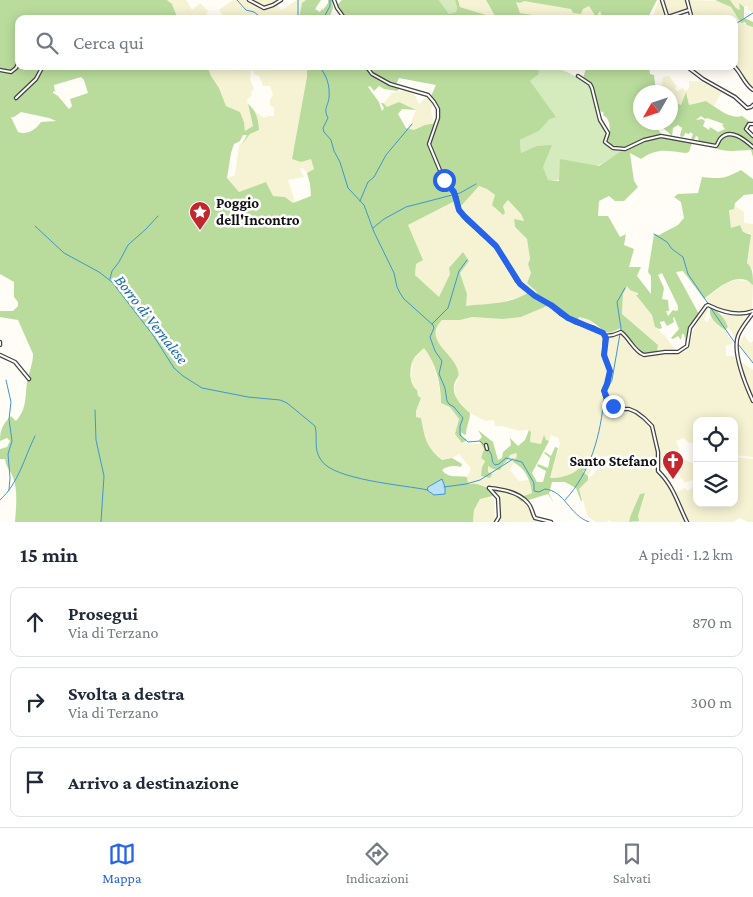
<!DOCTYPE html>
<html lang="it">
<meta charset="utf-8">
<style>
:root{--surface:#fff;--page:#f6f6f7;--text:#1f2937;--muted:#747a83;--line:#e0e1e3;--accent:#2563eb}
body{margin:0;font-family:"Crimson Pro",serif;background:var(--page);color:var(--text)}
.controls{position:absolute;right:15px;bottom:15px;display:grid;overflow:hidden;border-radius:10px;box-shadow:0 2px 12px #0003}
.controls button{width:45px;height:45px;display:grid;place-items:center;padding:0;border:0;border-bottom:1px solid var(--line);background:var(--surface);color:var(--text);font:25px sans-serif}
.compass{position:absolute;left:633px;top:85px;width:45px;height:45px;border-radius:50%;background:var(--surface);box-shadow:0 2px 12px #0003;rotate:231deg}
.stop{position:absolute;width:15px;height:15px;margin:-11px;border:4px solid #2563eb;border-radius:50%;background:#fff}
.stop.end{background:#2563eb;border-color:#fff;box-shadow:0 1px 5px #0008}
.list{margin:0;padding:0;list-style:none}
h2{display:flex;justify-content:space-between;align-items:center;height:65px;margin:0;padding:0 20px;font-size:21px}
h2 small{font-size:16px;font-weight:400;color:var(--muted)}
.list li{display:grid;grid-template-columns:32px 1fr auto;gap:15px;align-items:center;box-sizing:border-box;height:70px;margin:0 10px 10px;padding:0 10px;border:1px solid var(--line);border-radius:10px}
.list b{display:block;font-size:19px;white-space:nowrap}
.list p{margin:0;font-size:16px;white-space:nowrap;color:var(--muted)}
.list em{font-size:16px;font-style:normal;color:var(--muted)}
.icon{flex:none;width:28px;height:28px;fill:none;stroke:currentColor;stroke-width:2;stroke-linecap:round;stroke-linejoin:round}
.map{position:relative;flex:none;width:753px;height:522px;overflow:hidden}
.search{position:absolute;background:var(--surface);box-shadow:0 2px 12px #0003;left:15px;right:15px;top:15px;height:55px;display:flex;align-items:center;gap:12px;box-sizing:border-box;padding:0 18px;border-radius:10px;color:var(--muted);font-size:19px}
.sheet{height:305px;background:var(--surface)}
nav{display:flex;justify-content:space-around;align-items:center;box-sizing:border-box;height:70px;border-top:1px solid var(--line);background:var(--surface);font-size:14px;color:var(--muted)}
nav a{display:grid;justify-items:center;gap:2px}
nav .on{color:var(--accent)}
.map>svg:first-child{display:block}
.farmland{fill:#f6f3d4}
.green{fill:#d5ebbd}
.forest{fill:#b9dc9c;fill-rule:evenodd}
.water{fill:#b9e0f7;stroke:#3f96cf}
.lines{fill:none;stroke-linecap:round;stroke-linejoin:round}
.stream{stroke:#3f96cf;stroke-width:1}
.street-casing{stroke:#444;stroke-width:4.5}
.street{stroke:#fff;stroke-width:2}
.route{stroke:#2563eb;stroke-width:6}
.labels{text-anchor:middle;stroke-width:5;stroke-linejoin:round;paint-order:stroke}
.poi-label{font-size:15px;font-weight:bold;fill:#111;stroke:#fff;text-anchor:start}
.water-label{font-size:16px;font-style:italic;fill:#1768a6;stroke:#fff}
</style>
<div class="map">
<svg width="753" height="522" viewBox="0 0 753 522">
<rect width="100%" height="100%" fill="#fffdf5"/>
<g class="farmland">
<path d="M167 0H186L192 10 200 3 208 11 206 15 209 19 184 17 178 19 172 4Z"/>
<path d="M233 0H279L277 2 281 10 297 0H306L302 4 299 19H226L219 10Z"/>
<path d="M458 0H486L491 10 497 18 460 7Z"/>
<path d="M661 0 667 19H652L658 2Z"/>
<path d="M664 0H686L688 9 669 16Z"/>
<path d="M689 0 720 1 731 7 739 20 753 27V88L750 87 743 73 734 65V19H695Z"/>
<path d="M730 0H753V13L749 11 747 6 744 7 739 3 741 10 736 8Z"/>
<path d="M524 1 564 7 571 9 573 13 581 14 583 9 589 6 596 16 600 11 603 19H539V16L520 13 515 2 520 3Z"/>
<path d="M207 66H249L251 70 250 80 254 89 251 92 252 95 247 100 253 126 248 130H245L244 122 240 112 226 106 219 88 211 76Z"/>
<path d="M251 66H307L311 159 315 169 307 173 303 168 300 169 304 177 288 180 295 202 293 203 285 197 239 192 227 178 235 175 239 145 250 134 259 130V121L254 111 264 118 268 116H274V108L270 105V100L273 94 270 86H263L259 76 254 74Z"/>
<path d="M669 76 677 87 675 88 677 91 683 88 686 91 689 88V81L702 82 722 92 714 106 706 101 689 105 687 95 685 93 681 105 671 100 670 92H656V88L662 85 663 77Z"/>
<path d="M406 90 413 92 419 104 426 97 433 104 431 111 434 123 425 125 414 131 408 129 416 110 402 105 387 107 383 104 392 93Z"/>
<path d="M478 186 487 189 495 195 505 210 503 206 508 200 521 214 524 222 514 219 515 228 527 239 530 259 528 264 531 273 527 283 537 292 534 296 528 292 521 297 508 300 502 303 465 306 467 294 460 273 450 274 439 298 415 275 416 264 408 225 458 200 462 205Z"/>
<path d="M735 206 744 212V223L753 224V270L747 263 750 246 749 233H743L738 225 731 229 729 209H734Z"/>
<path d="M737 280 747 281 753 285 752 310 743 312 722 311 709 304 706 298 726 283Z"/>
<path d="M627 285 638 293 652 315 655 327 666 337 676 351 657 352 658 345 622 314 623 294Z"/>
<path d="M547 306 557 313 567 316 577 321 579 317 593 322 590 330 602 336 609 338 622 334 642 357 679 353 686 351 689 345 694 328 706 308H709L704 320 708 322 710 317 718 326 725 330 733 344 726 345V356H734L735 358 753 405V457L734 455V421H697V442L689 443 684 438 676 441 679 449 673 455 671 453 667 457 673 464 671 467 665 466 657 472 663 476 674 493 686 522H635L637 520 645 493 640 494 630 517 629 522H612L608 520 607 522H596L588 517 579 488 609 459 607 456 603 457 594 464 588 476 583 472 594 460 576 472 561 478H550L560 443 558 438 551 435 549 441H546L544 437 542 444 530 442 531 431 526 430 519 431 502 426H495L494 420 485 421 470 413 456 398 454 387 459 377 454 363 441 347 435 337 437 325 442 320H460L472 317 503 319 521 317Z"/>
<path d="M721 315H743L745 322 735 338Z"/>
<path d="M744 335 750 343 753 341V363L740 346 739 343Z"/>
<path d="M424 348 432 360 439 384 441 403 450 407 459 419 457 425 462 443 481 444 484 449 481 458 485 460 482 467 488 472 487 465 502 464 508 460 510 455 516 453 517 456 510 470 519 481 529 480 532 493 524 496 515 491 503 488 494 490 479 484 468 483 467 477 471 469 459 454 452 458 442 460 433 452 426 443 421 418 416 417V411L421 398 418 396 417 390 413 387 411 379 413 360Z"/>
<path d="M741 362 753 370V398L744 379Z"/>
<path d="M734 457 753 459V522H748L740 518 733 522H689L675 493 685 488 688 491 693 487 692 484H697V503H734Z"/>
<path d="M685 460 693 463 697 462V478L684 483 683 479H681L679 475 668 478 665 475 669 469 678 468Z"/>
<path d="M496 492 511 493 522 502H526L532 516 535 519 549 522H499L500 518 499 498Z"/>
<path d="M491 497 494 500 495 522H473L474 510 480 499Z"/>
</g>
<g class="green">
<path d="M439 0H455L457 8 456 12 449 14Z"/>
<path d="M538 66C554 66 568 71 581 80L583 78C598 89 595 104 603 120 608 131 616 140 625 149 602 164 575 182 547 180L536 146 521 153 520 140 539 131 550 119 530 81 539 74Z"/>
</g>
<g class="forest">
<path d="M0 0H167L172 4 178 19H19V66H207L211 76 219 88 226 106 240 112 244 122 245 131 253 126 248 104C256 110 259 120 259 130L250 134 242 144 247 135H243L240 141 234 144 231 153 227 178 239 192 266 182 273 196 285 197 293 203 311 196 310 184 307 173 314 169 311 159 301 162 292 159 307 77V66H538L539 74 530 81 556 117 550 119 539 131 520 140 521 153 536 146 552 145 543 167 548 180 559 181 560 159 599 166 624 149 611 144 608 141C610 132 612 120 603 115L604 113 600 111 592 84 583 78 587 66H649L650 74 654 75 656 92H640V122H670L671 100 681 105 686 92 689 105 706 101C716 107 730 120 742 116L749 121 751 124 746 129 753 136V157L751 150C738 150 727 153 715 148 707 145 708 143 699 143L698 137 696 136 694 140 691 139 693 134 690 132 689 134 685 133 684 136 681 137 680 135 682 128 678 125 673 128 672 136 661 126 658 129 661 134 659 136 692 143 689 152 686 153C667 151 658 147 641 159L630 153 634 181 638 187 624 201H615L609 196 599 201 598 216H608L620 237 626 234 624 245 634 249 629 267H641L637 276 651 294V276L648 272 654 234 659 235 678 225 684 218 681 202 674 197 678 194 698 193 702 177C720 179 725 179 741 170L753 179V194L744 195 735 203 734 209 729 210 731 228 740 225 743 232 751 235 747 263C753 268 753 276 753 285 751 284 749 281 746 280 731 275 715 291 704 299L683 271 676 272 700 316 690 328 686 344 684 334H682L681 340 678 336 673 339 671 338 679 329 674 317 673 318 674 322 667 326 664 321 660 322 662 328 659 329 655 327 652 315 636 295H638V293L630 290 627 286 623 294 622 314 658 345 657 352 644 354 620 328C604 338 604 329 591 321 588 319 583 318 579 317L577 321 567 316H562L547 306 521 317 503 319 472 317 460 320H442C422 340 454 353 458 371 460 376 457 378 455 382 450 395 461 405 470 413 470 420 466 427 466 434L465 435 461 432 462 437 467 440 462 443 455 434 459 419 450 407 441 403C441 384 436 363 424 348 421 351 415 356 413 360 409 369 409 385 417 390L418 396 421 398 416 411V417L421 418C425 438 425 446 442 460L452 458 462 464 461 467C455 465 446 466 442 470 448 479 458 475 467 477L468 483 470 484C477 482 487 488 493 491 504 485 514 490 524 496L532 493C530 479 526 469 513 462L517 456 516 453 510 455C508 462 502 463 500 470L493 469 488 466V472L492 474 490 478 481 476 482 467 485 461 481 458 484 449 479 440 482 437 478 430 493 442 498 460 502 458 503 452 511 445 510 438 518 446 525 440 529 430 531 432 530 442 541 444 544 435 546 440 549 441 532 473 537 482H543L546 471 537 466 538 464 548 468 550 458 544 453 545 452 551 456 555 447 558 448 550 478C571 478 578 470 592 457L594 460 583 472 588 476V480L579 489 582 500 581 501 576 488 565 482H552L549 494 554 503 548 494 522 502 511 493 496 492 499 498 496 499 493 496 480 499 474 510 473 522H15C16 508 18 490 13 477 10 470 6 467 5 459H0V449L7 447 10 441 7 438 0 441C0 429 3 424 11 416L16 421C27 409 25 397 27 382 29 372 33 364 33 354L18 320 0 317V311H13L18 306V302L14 297V282L0 274ZM81 77 84 80 88 93 70 99 72 106 69 109 58 96 53 93V91L55 92 54 85ZM399 78 436 85 431 96 438 110 436 123 425 125 414 130 406 128 398 114 402 109 416 110 399 102 387 107 383 103H381L384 108 382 111 379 102 368 87 370 86 374 91 379 86 384 89 397 91 400 88 395 87ZM21 112 49 118 56 121 41 122C35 130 29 135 18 132L11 117H14ZM701 116 705 119 707 118 724 124 722 125 725 129 718 132 710 127 709 130 703 126 705 121 702 119 696 120ZM479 186 487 189 495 195 492 205 503 215 505 213 503 206 508 200 521 214 524 221 514 219 515 227 527 239 530 259 528 264 531 273 527 283 537 292 534 296 529 292C510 305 487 303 466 306L467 294 460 273 469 261 463 252 449 268 450 274 439 297 415 275 416 264 423 260 408 225 457 200V206L462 205ZM662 273 678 306V310L676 311 673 310 668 316 666 311H669L668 300 662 299 664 288 658 275Z"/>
<path d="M306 0H321L315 9 320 12 322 9 323 10 328 3V0H332L333 8 329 19H299L302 3Z"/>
<path d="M342 0H439L449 14 456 12 457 8 455 0H458L460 7 496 18 486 0H657L647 19H603L600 11 596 17 589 6 583 9 581 14 573 13 571 9 524 1 520 3 516 2 520 13 539 16V19H359L357 16H355L353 19H346L337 5Z"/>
<path d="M715 0H730L736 8 740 10 739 3 744 7V18L753 22V27L747 25 745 22 741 23 731 7Z"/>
<path d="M711 307C719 312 725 318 728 327L725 330C718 325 706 317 711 307Z"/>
<path d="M645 493 638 516 639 521 629 522 630 517 640 494Z"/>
</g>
<path class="water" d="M442 479 445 487V494L434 495 427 490 428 487Z"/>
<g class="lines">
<g class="stream">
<path d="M237 0 246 10 254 12 263 19"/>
<path d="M298 19V0"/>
<path d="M323 19 330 6V0"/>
<path d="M734 25 753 13"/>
<path d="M319 66C327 76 330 85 329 98 328 106 323 109 328 118L323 128 324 132 331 140 334 151 340 162 348 188 364 205 374 232 394 273 397 287 400 293 404 299 433 325 434 328 430 337 435 351 442 361 439 374 445 388 447 401 449 404 454 407 463 418 460 426V435L468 442 480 441C484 445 489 449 491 454 493 459 491 461 495 465L499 464 506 458 522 462 534 483V491L539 492 545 489C565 491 569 515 589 522"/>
<path d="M360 201 368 182 374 177 386 155 412 124"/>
<path d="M35 226 64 253 99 272 112 282 153 335 174 368 183 376 202 388 248 397 280 400 287 403 315 426C318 437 313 449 321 460 333 480 404 485 428 490"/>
<path d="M373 228 384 219 406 207 460 193 476 184"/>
<path d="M654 234 667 242 672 249 683 257 688 274 709 305"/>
<path d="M110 279 112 271 119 262 128 245 146 229 158 216"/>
<path d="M710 307 735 343"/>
<path d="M432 324 448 308 459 271 467 260"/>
<path d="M738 344 753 363"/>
<path d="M6 380 11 402 9 419 12 441 8 454 10 478 9 490"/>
<path d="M605 393 612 380 621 328 617 302 625 288"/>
<path d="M95 410 96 440 104 476 101 522"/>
<path d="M444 487 466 484 480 480 513 459"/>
<path d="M0 500C19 483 24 458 35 436"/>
<path d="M565 500C591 472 601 434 604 397"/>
</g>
<g class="street-casing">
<g id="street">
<path d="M249 0 264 8 273 5 281 0"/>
<path d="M334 0 337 8 345 19"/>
<path d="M662 0 668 19"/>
<path d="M687 0 692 19"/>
<path d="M668 17 689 10"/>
<path d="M366 66 372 74 390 84 428 95 434 102 438 109V118L429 144 444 180 456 196 459 210 467 220 496 246 517 281 535 296 551 305 561 314 575 322 594 328 603 333 605 337 604 355 610 371 607 384 604 391 605 396 613 406 619 409H629L636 412 644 418 652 426 658 452V471C673 485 678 504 687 522"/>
<path d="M686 66 703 79 735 97 747 108 751 107 753 105"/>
<path d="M734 66C742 74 744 84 753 90"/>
<path d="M0 70 11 72 16 68 19 62"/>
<path d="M578 76 590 84 592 88 600 120 608 133 605 142 613 148 625 149 644 140 661 136 716 146C718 144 718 142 720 139 730 127 745 140 753 147"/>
<path d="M16 98 36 79 43 66"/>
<path d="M753 124H749L746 129 753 136"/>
<path d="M753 313C748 320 741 328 738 336 732 352 746 386 753 401"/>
<path d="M605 336 613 335 621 332C630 339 634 351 644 355L665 352H678L687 346 690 328 706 306 708 305C722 312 738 317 753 311"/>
<path d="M0 342V345"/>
<path d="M0 355 15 362 29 379"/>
<path d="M486 445 487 449"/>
<path d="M489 488C502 489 519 492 528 503 532 507 532 513 535 518L551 522"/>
<path d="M489 488 498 498 499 517 496 522"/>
</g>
</g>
<use href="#street" class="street"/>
</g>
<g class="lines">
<path class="route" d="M444 180 454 192 459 210 464 216 496 246 520 284 535 296 551 305 568 318 603 333 606 338 604 355 610 371 607 384 604 391 609 402 613 406"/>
</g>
<defs>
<g id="sight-pin" transform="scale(1.125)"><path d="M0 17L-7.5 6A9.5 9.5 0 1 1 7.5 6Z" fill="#c4262e" stroke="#fff"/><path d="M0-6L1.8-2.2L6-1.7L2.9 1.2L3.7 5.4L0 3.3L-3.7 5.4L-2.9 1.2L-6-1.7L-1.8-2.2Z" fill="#fff"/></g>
<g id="church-pin" transform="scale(1.125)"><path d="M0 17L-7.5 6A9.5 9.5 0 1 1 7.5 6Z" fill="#c4262e" stroke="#fff"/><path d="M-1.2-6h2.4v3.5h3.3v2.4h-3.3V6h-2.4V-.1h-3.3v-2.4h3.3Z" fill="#fff"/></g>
</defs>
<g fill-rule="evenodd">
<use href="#sight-pin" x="200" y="212"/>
<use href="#church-pin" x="673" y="461"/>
</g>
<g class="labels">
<g class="poi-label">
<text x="216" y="208">Poggio<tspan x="216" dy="17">dell'Incontro</tspan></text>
<text x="657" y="466" text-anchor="end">Santo Stefano</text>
</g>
<g class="water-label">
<text transform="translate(152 319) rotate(52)" y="6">Borro di Vernalese</text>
</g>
</g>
</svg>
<div class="controls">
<button><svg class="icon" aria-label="locate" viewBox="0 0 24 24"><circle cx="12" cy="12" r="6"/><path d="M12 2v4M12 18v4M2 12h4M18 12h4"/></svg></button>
<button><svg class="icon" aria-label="layers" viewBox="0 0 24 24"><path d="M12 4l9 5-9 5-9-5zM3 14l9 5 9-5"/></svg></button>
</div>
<svg class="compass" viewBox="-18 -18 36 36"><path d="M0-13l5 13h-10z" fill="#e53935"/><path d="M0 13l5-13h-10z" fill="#747a83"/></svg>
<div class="stop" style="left:444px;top:180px"></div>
<div class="stop end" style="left:613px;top:406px"></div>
<div class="search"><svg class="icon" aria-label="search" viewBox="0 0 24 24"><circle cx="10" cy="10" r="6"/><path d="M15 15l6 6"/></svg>Cerca qui</div>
</div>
<section class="sheet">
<h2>15 min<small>A piedi · 1.2 km</small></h2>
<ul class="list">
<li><svg class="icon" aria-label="ahead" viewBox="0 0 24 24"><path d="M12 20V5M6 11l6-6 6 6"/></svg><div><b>Prosegui</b><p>Via di Terzano</p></div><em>870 m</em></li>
<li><svg class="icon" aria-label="right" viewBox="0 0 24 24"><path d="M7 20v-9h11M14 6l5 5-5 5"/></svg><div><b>Svolta a destra</b><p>Via di Terzano</p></div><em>300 m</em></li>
<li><svg class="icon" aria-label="arrive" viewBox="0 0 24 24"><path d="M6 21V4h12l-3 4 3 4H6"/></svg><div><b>Arrivo a destinazione</b></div></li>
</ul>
</section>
<nav>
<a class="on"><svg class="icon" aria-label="map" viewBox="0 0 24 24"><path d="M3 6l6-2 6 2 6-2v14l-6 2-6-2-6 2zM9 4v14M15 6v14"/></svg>Mappa</a>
<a><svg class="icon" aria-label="directions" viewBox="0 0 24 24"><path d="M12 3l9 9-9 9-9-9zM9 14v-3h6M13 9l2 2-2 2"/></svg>Indicazioni</a>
<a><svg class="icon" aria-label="saved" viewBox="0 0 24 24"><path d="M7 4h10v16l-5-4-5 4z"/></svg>Salvati</a>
</nav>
